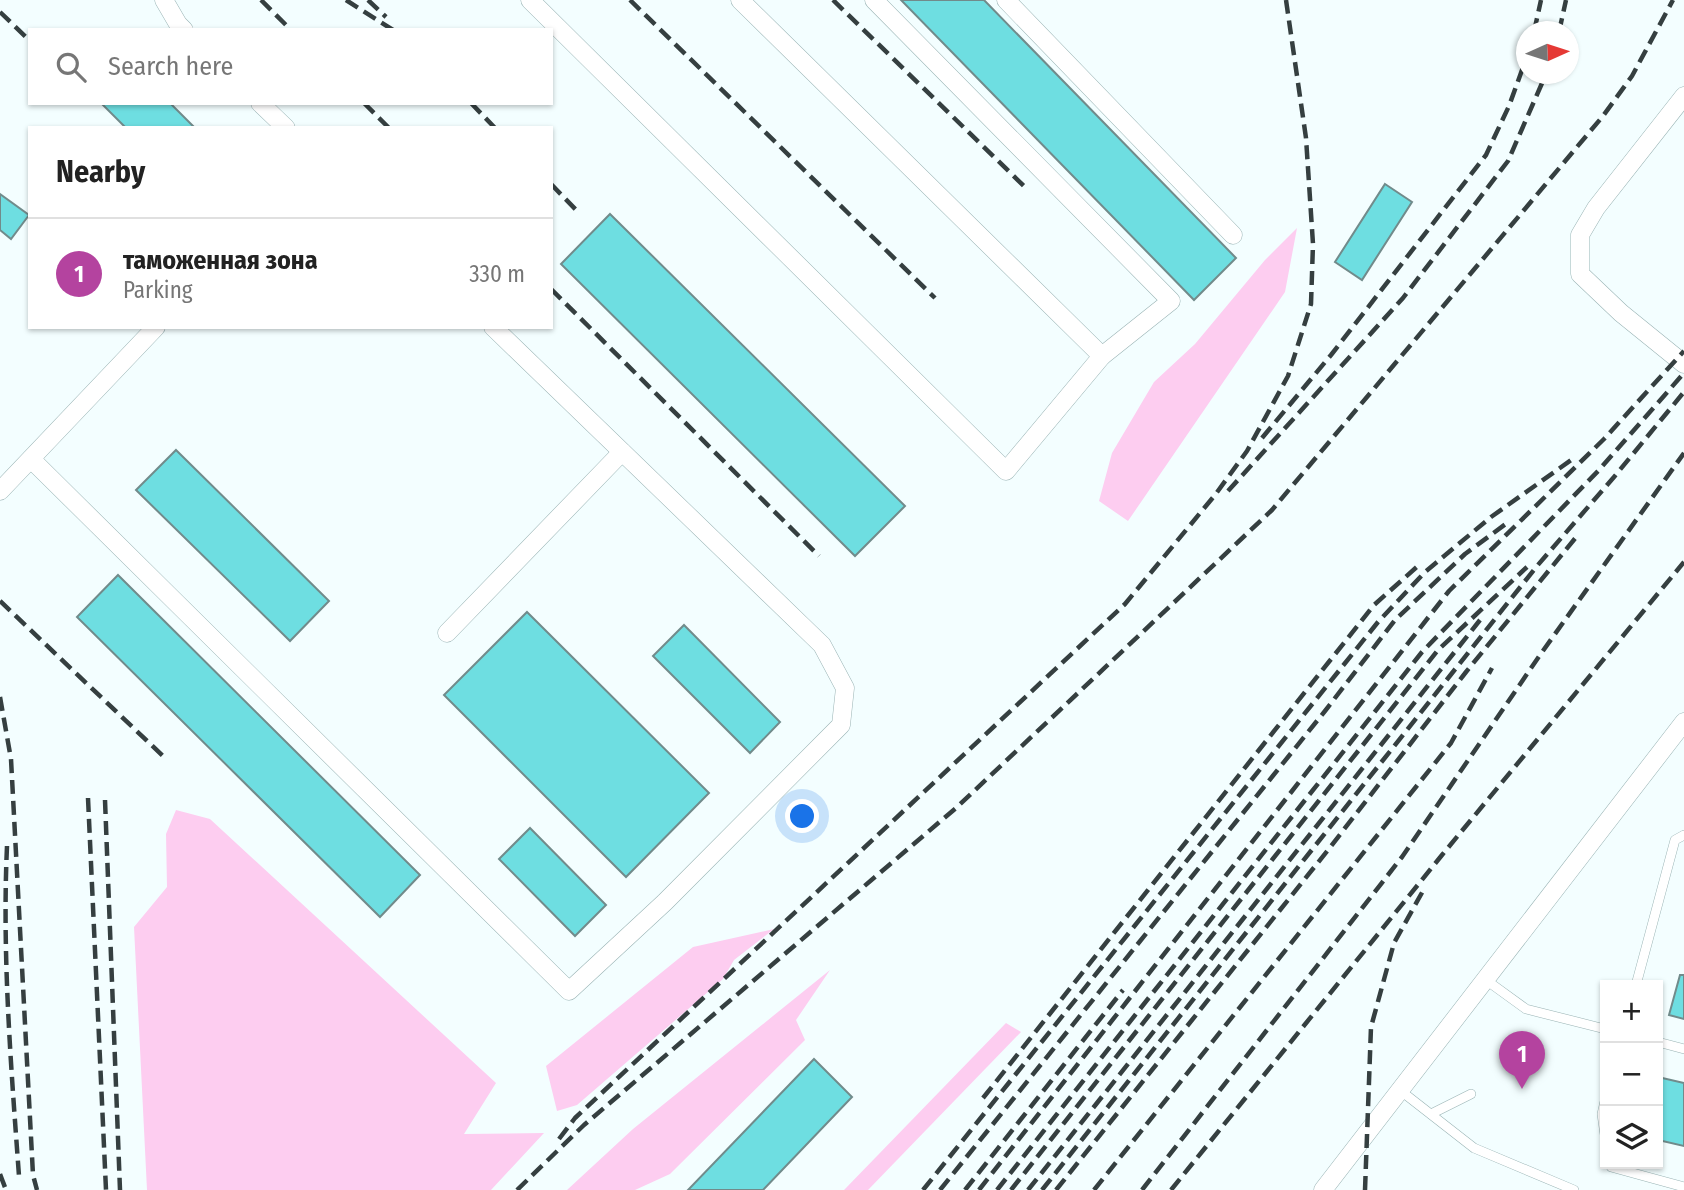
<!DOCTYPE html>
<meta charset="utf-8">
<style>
:root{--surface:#fff;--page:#f6f6f6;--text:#222;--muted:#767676;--line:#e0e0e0;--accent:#b4439f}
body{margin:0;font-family:"Fira Sans Condensed",sans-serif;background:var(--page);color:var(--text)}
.controls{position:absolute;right:21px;bottom:21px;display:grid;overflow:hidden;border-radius:0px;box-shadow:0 2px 5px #0004}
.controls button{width:63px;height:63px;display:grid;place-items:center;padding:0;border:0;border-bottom:2px solid var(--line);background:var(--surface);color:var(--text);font:35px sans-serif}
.compass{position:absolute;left:1516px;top:21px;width:63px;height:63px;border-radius:50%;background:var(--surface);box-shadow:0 2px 5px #0004;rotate:87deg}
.you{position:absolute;left:803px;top:817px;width:24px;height:24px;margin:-18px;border:5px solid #fff;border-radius:50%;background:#1a73e8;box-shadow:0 0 0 10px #1a73e833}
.badge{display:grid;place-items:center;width:46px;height:46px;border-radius:50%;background:var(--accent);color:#fff;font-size:23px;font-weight:700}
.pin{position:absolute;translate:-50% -58px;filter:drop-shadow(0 2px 4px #0008)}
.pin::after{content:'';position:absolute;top:37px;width:24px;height:21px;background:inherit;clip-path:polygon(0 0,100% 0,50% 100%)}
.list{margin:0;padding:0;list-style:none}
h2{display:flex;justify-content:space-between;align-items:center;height:91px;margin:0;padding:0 28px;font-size:30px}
h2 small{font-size:23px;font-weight:400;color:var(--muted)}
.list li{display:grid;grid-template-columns:46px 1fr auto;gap:21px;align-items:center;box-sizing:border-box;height:112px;padding:0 28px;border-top:2px solid var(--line)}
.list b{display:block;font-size:26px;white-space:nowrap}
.list p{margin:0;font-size:23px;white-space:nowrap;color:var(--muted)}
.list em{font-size:23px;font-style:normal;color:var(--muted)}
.icon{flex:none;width:38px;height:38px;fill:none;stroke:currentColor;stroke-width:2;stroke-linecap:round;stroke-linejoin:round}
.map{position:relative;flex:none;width:1684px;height:1190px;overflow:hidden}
.search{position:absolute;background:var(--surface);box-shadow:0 2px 5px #0004;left:28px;top:28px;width:525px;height:77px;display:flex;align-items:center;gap:18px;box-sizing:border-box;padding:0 24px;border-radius:0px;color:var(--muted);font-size:26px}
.panel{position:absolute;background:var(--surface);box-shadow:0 2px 5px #0004;left:28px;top:126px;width:525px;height:203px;border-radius:0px}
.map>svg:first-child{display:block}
.green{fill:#fdcdf0}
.building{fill:#6edee1;stroke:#718b8b;stroke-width:2}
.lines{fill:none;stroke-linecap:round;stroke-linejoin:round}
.service-casing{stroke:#99b3b4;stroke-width:10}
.minor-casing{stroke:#99b3b4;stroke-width:19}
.service{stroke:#fff;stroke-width:9}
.minor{stroke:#fff;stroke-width:18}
.rail{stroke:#353f40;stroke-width:4.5;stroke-dasharray:14 7;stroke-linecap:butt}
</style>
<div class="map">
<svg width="1684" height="1190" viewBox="0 0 1684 1190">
<rect width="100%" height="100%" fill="#f3feff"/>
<g class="green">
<path d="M1297 228 1285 292 1128 521 1099 501 1112 453 1154 382 1195 344 1265 260Z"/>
<path d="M176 810 210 819 496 1083 464 1134 544 1133 491 1190H147L134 927 167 887 166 834Z"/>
<path d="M774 929 734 960 723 979 577 1105 557 1111 546 1066 693 947Z"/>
<path d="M830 970 796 1020 805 1040 670 1174 635 1190H567L633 1129Z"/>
<path d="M1006 1023 1021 1032 868 1190H844Z"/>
</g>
<g class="building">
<path d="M901 0H984L1236 258 1194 300Z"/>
<path d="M101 103H170L195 128H126Z"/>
<path d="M1385 184 1412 202 1362 280 1335 262Z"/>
<path d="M0 194 29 215 11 239 0 230Z"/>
<path d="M610 214 905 506 855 556 561 264Z"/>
<path d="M176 450 329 601 290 641 136 490Z"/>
<path d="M118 575 420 875 380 917 77 617Z"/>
<path d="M527 612 709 793 626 877 444 695Z"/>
<path d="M684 625 780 722 750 753 653 656Z"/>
<path d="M530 828 606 905 575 936 499 859Z"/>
<path d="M1680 975H1684V1019L1669 1015Z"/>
<path d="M814 1059 852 1097 763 1190H688Z"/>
<path d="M1658 1077 1684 1083V1146L1658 1140Z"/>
</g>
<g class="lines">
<g class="service-casing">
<g id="service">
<path d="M1486 980 1526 1009 1605 1029"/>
<path d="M1636 985 1675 840 1684 835"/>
<path d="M1658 1042 1684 1049"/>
<path d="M1401 1091 1474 1148 1574 1190"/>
<path d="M1605 1101 1602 1114 1605 1135"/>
<path d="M1431 1114 1471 1094"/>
<path d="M1610 1164 1611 1167 1684 1187"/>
</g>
</g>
<g class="minor-casing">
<g id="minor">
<path d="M164 0 178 24 184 30"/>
<path d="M530 0 1006 471 1102 356 740 0"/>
<path d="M874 0 1171 301 1102 356"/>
<path d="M1006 0 1233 235"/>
<path d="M1684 96 1596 208 1580 235V274L1621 313 1684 364"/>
<path d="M260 103 286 128"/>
<path d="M31 459 569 991 665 902 841 725 845 688 822 645 493 327"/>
<path d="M0 491 156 327"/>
<path d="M447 633 622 452"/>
<path d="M1323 1190 1684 722"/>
</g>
</g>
<use href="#service" class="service"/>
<use href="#minor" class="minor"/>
<g class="rail">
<path d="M261 0 291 30"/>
<path d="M346 0 393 30"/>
<path d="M368 0 386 17"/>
<path d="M630 0 935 298"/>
<path d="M833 0 1028 190"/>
<path d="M0 12 26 37"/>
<path d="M1534 32 1541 0"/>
<path d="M1559 32 1566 0"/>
<path d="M364 103 389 128"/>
<path d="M471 103 495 128"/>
<path d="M551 184 580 214"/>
<path d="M551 289 819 556"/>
<path d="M1262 438 1331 355 1486 155 1509 106 1526 59"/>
<path d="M1228 491 1403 298 1508 161 1546 74"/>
<path d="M0 601 164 757"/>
<path d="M0 697 11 759 33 1175 37 1190"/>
<path d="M88 798 106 1190"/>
<path d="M105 800 120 1190"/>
<path d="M7 846C2 956 11 1066 19 1176"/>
<path d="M983 1098 1374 605 1419 565"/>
<path d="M559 1139 575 1118 1125 604 1215 495 1247 451 1288 376 1311 304 1313 244 1306 138 1286 0"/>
<path d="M0 1174 6 1190"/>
<path d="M517 1190 584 1125 956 808 1272 510 1603 116 1632 76 1673 0"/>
<path d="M923 1190 1378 622 1425 572 1491 517 1574 458"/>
<path d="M940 1190 1325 711 1395 620 1465 554 1507 523"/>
<path d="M965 1190 1123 990"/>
<path d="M979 1190 1449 591 1604 439 1684 351"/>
<path d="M997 1190 1422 652 1599 470 1684 373"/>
<path d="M1011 1190 1438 650 1527 567"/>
<path d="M1028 1190 1480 620"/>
<path d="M1042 1190 1537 566 1614 477 1684 392"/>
<path d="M1056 1190 1328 850 1466 672 1577 536"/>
<path d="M1094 1190 1451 743 1492 668"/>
<path d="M1142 1190 1402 857 1540 655 1684 453"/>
<path d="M1171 1190 1442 855 1684 562"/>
<path d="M1365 1190 1371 1027 1394 943 1424 889"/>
</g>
</g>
</svg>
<div class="controls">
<button>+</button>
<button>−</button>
<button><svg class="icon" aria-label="layers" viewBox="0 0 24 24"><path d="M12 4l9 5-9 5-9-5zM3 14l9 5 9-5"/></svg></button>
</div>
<svg class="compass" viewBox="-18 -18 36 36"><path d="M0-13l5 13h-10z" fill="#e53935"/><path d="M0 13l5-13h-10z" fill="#767676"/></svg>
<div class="you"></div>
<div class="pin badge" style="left:1522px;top:1089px">1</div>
<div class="search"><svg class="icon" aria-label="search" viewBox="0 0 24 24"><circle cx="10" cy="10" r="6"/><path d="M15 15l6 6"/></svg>Search here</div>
<section class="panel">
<h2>Nearby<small></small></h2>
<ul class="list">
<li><span class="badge">1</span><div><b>таможенная зона</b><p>Parking</p></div><em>330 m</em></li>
</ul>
</section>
</div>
